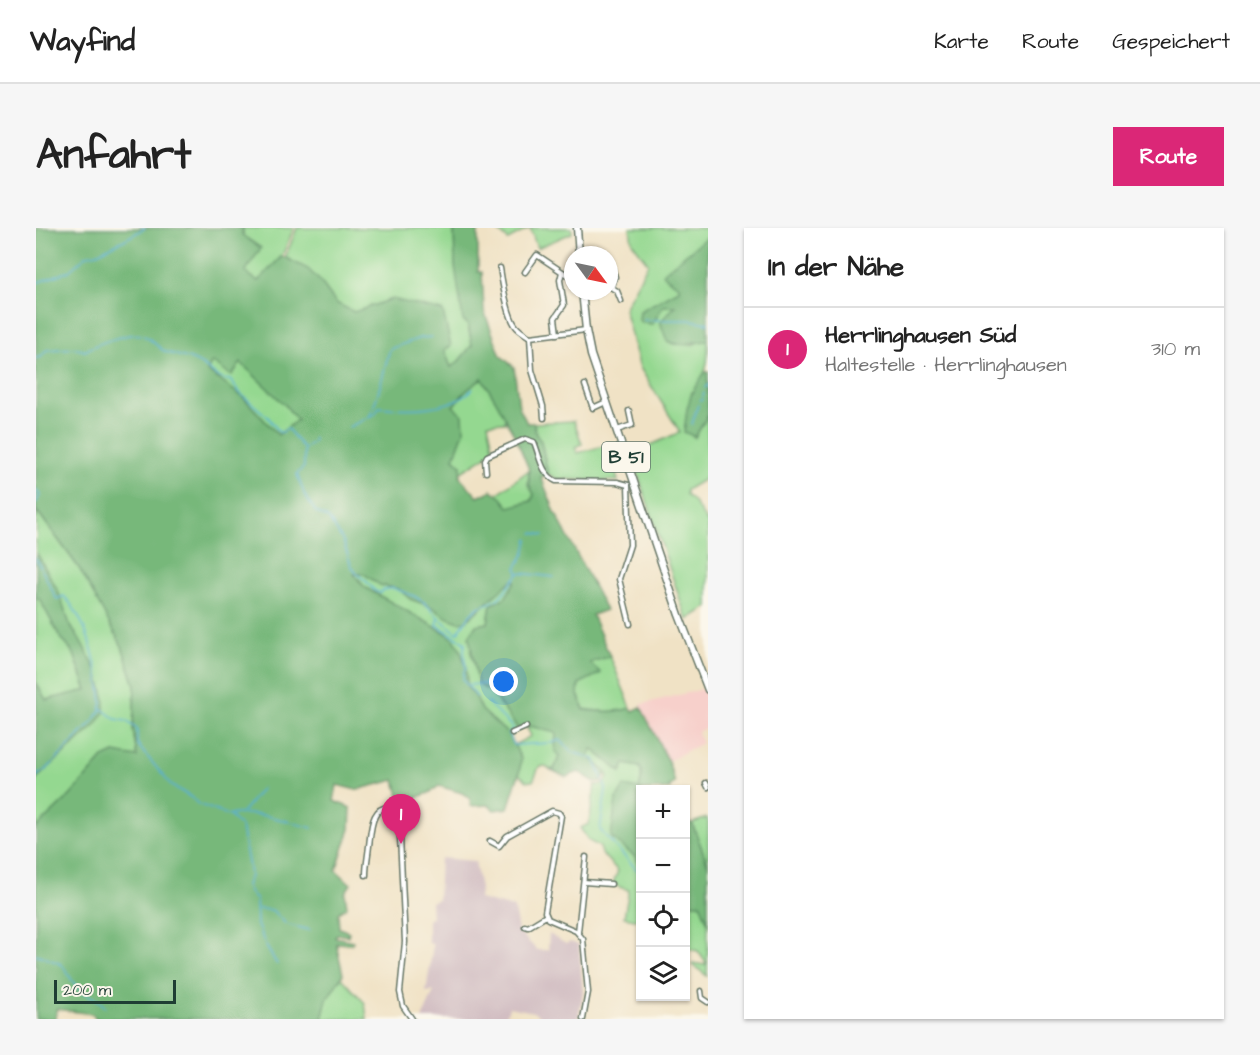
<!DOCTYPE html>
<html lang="de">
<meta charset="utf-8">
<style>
:root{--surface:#fff;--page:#f6f6f6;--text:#222;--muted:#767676;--line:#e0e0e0;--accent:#db2777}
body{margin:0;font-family:"Architects Daughter",sans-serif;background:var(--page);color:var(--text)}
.controls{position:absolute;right:18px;bottom:18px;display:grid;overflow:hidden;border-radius:0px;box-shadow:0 2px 4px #0004}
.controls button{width:54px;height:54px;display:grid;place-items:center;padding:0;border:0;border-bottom:2px solid var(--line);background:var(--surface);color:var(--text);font:30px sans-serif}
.compass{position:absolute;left:528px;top:18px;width:54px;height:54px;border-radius:50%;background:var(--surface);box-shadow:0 2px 4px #0004;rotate:123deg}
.scale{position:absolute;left:18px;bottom:15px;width:122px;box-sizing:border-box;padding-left:6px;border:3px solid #1f3d34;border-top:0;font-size:16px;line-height:21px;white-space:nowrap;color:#1f3d34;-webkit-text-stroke:4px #fbf7ec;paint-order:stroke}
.you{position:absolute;left:468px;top:454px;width:21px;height:21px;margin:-15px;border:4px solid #fff;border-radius:50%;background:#1a73e8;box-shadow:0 0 0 9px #1a73e833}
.badge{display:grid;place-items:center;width:39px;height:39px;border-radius:50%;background:var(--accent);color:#fff;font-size:20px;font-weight:700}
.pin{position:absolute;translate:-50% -50px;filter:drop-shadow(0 2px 3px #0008)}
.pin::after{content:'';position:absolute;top:32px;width:21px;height:18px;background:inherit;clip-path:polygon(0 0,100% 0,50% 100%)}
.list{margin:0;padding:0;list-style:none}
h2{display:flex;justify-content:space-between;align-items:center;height:78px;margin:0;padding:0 24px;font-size:26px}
h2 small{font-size:20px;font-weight:400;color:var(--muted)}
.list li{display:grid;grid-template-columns:39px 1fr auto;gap:18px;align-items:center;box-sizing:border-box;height:84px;padding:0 24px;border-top:2px solid var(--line)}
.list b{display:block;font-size:22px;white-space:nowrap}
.list p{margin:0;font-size:20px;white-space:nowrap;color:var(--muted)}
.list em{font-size:20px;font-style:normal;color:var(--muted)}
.icon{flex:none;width:33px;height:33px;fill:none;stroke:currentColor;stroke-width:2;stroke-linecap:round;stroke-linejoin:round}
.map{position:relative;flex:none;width:672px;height:791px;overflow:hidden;border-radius:0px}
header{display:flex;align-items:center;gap:36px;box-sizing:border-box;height:84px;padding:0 30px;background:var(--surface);border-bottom:2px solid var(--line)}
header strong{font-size:28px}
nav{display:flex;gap:33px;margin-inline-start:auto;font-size:21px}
.intro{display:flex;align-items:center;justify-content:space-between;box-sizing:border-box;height:144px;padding:0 36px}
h1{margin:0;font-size:42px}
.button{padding:15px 27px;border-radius:0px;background:var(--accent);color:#fff;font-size:21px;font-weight:700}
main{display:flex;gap:36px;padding:0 36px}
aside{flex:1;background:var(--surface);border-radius:0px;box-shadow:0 2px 4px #0004}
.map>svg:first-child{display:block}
.built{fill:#f7d0cb}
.industrial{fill:#d2bec2}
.green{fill:#94d890;stroke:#5a8a62;stroke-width:1.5}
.forest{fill:#77b87a;stroke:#4b7a57;stroke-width:1.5;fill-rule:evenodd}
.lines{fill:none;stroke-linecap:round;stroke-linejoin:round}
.stream{stroke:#57b0d5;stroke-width:1.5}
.street-casing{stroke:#687767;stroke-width:7}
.primary-casing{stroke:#687767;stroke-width:9}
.street{stroke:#fff;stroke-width:4}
.primary{stroke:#fff;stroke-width:6}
.labels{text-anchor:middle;stroke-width:4.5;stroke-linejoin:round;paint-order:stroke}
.shield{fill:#fbf7ec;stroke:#61756b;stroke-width:1.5}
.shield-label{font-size:18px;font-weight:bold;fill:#1f3d34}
</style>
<header>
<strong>Wayfind</strong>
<nav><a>Karte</a><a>Route</a><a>Gespeichert</a></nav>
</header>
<div class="intro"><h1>Anfahrt</h1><a class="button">Route</a></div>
<main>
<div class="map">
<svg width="672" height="791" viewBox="0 0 672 791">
<rect width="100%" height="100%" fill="#fbf7ec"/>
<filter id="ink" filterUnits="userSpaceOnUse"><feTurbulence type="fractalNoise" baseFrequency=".0167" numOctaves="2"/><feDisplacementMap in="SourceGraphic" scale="12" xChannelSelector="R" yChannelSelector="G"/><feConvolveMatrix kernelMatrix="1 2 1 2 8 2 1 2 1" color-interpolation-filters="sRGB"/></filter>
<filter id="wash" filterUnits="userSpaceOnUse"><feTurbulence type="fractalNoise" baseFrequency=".008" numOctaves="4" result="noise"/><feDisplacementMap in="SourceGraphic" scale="24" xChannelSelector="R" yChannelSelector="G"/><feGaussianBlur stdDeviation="1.35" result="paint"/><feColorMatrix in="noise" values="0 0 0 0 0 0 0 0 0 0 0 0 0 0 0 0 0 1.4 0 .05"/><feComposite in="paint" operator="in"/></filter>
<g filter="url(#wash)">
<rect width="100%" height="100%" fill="#f0e2c5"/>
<path class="built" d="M667 461 672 473V499L661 504 666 515 632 533 605 479 606 476Z"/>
<path class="industrial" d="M404 630 439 633 444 661 443 671 478 680 482 703 501 722H512L513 706 530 716 534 714 543 717 547 765 542 791H510L497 784 473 779 469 791H386L398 763 390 764 397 717 392 714V692L396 689 395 674 402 671Z"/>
<g class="green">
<path d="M207 0H258L246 28 222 53 209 44Z"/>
<path d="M261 0H418L419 38 436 117 422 134 415 139 408 122 356 71 318 85 300 75 284 53 249 30Z"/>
<path d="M459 0H536V5L501 20 494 0 472 12Z"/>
<path d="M594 0H672V8L628 45 631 50 643 58 644 62 604 84 619 93 627 77 639 78 637 116 656 117 664 113H672C672 136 672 146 656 164L659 209 672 187V249L650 262V267L657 273 672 295V379L651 392 595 226 644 204 604 140 588 81 612 35 596 14Z"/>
<path d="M176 134H205L250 178 261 192 242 207 208 170 171 143Z"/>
<path d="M446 150 467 183 470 194 452 195 458 223 424 245 425 237 418 230 428 203 417 178 429 164Z"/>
<path d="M538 193 546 216 539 219 541 225 572 217 582 253 521 251 512 246 505 213 500 207 498 195Z"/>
<path d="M493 242 492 257 498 266 495 273 473 279 461 266Z"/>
<path d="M1 283 43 340 86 418 99 457 97 501 101 530 78 525 67 530 35 567 0 600V551L60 497 44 412 34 397 22 363 0 324Z"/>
<path d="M317 346H328L344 357 363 361 374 371 397 379 410 389 430 393 475 353H479L470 369 455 377 452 395 434 422 441 445 442 456 455 464 483 502 474 508 446 482 440 469 431 459 430 438 423 419 408 404 328 359 324 352Z"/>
<path d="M0 370H3L23 407 38 426 51 463 10 472 0 454Z"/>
<path d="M574 428 595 480C580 485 564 484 548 481L543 468 497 448Z"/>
<path d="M494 498 520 505 519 523 523 528 519 540 515 542 509 538 503 539 497 553H491L483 546 485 531 478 517 495 508 491 500Z"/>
<path d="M556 521 584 544 589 536 604 539C611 563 587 589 575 609L598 628 604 637V692L588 689 593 662 583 659 577 655 582 643 566 626 564 619 553 613 544 600 553 596 559 557 568 556 572 548 553 528Z"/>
<path d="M671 590 672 595V637L656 595Z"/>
<path d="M664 674 672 695 671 748 657 737 658 735 668 737 670 735 662 723 651 721 652 713 650 712V675Z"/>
<path d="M305 749 329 775 331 791H286L291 771Z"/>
</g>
<g class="forest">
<path d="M0 0H207L206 7 225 20 209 44 222 53 246 28 272 41 284 53 300 75 318 84 356 71 407 83 415 118 408 122 415 139 422 134 436 117 432 96 427 93 419 38 418 0H442V44H446L448 83 465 128 478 139 483 179 491 195H498L500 207 505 213 512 246 505 249 519 284 570 382 556 387 574 428 554 435 565 445 543 456 542 467 548 482C564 484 580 485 595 480L597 483 605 479 632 533 639 555 633 559 634 561 604 562V637L598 628 575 609 580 572 588 558 603 561 606 549 604 539 589 536 585 544 556 521 553 528 570 545 566 553 559 554 543 544 530 549 515 542 519 540 523 528 519 523 520 505 494 498 491 500 489 497 483 502 455 464 442 456 433 409 440 397 452 395 455 377 470 369 479 353H475L430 393 423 394 410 389 396 379 374 371 363 361 344 357 328 346H318L328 359 408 404 418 411 423 419 430 438 431 459 440 469 446 482 474 508 485 531 483 546 472 580 458 582 453 577 435 578 434 571 426 565 403 558 393 565 365 575 359 552 320 562 301 557 298 573 315 580 314 601 300 642 315 656 309 665 311 679 302 685 303 700 313 704 312 708 301 706 299 709 317 713 316 716 300 715 307 746 291 771 286 791H61L56 786 21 781 19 791H0V600L35 567 67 530 78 525 101 529 97 501 99 457 86 418 43 340 2 284 0 285ZM176 134 195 148 205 135 250 178 261 192 242 207 208 170 171 143ZM446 150C464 178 480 208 492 239 496 251 489 253 498 266L496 273 473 279 466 270 456 262 442 269 424 249 425 237 418 230 428 203 427 187 417 178 429 164Z"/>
<path d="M672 8V113C658 113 644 120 631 113L624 94 639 78H627L617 96 606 95 603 92 604 83 643 62V58L631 50 627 45Z"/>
<path d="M669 144H672V187L659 209 648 204 651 181 656 164Z"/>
<path d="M0 324 22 363 34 397 44 412 61 443 69 471 68 485 60 497 0 551V454L10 472 51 462 38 426 23 407 3 370H0Z"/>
<path d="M650 593 651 595H656L672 637V695L664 675H650Z"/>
</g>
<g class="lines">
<g class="stream">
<path d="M0 55 33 43 51 27 61 25 88 12 109 0"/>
<path d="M608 92H654L672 95"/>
<path d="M0 130 5 129 11 122 39 120 49 123C60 116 97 102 108 108 116 111 123 121 130 124 144 129 153 128 166 137 176 143 181 152 194 152L205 166 232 189 243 204H247L251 200 268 221V239L261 246 269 268 280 284 293 291 307 313 315 337 320 345 329 352 339 363 345 365 347 362 357 360 378 368 389 375 403 390 401 397 429 415 428 423 430 441 428 443 427 452 441 469"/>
<path d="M669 160 672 157"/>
<path d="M667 168 668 165"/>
<path d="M664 173 667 171"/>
<path d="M334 187C344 166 347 143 354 121L384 110 396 109"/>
<path d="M656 196 662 177"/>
<path d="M313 199 339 186 343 179C372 182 414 183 437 161"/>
<path d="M269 220 277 214 278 210"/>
<path d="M0 262 4 267 0 276"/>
<path d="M497 305 508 307"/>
<path d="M0 330 19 368 21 371 28 368C53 394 62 439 66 474L64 484 58 492 23 529 11 541 0 548"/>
<path d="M483 345 518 349"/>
<path d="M403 390 421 405C429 396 432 386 443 379 449 376 456 375 461 371 467 368 476 352 483 345L480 340 489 325 492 311"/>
<path d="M432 457 460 455"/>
<path d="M451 474 477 500 473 505 478 517 515 515 524 512 536 524 558 531 567 552"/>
<path d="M65 480 79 491 90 493 101 501V515L105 521 135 557 156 570 162 576 194 588 205 599 213 639 214 648 210 657 215 667 220 672 221 697 231 720 241 736"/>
<path d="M568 555 570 561 564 602 604 645"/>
<path d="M206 585 226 560"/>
<path d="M193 587C222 582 249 593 276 600"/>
<path d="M222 681 236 682 249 695"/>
<path d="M253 697 274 702"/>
<path d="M0 726 25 736C33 744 35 755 45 763 54 770 59 767 69 779"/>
</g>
</g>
</g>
<g filter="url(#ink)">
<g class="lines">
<g class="street-casing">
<g id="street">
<path d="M575 36 579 49 576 59"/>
<path d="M464 40C466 53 472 87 479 97 482 102 489 106 494 109"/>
<path d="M489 44 501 27 537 51"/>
<path d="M573 58 581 63 585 73"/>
<path d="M521 106 519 90 528 77 524 52 526 44"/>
<path d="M494 109 496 142 507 178 508 190"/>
<path d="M494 109 550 102"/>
<path d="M549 157 557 180 570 174"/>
<path d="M581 202 596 197 593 183"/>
<path d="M450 244 449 232 451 228 489 211 498 214C504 228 505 246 520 253L581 254 592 257"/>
<path d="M592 257 594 317 583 351 594 396"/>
<path d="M476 505 490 499"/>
<path d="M670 555 672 559"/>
<path d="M454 613 463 618 471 608 516 583 523 585 525 588 509 684 512 691 540 703 547 711 552 764 547 791"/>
<path d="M330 647C330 637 332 628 333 618 335 603 335 574 358 580L363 588 369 714 364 764 367 778 376 791"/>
<path d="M548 654 575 656"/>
<path d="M489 698 492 699 510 688"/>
<path d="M542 704 550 629"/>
<path d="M665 763 666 770 672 774"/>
</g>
</g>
<g class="primary-casing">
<g id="primary">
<path d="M541 0 543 27"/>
<path d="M546 63 550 102 555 127 643 387 672 462"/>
</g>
</g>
<use href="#street" class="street"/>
<use href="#primary" class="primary"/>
</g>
</g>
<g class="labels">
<rect class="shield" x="566" y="214" width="48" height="30" rx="4.5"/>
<g class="shield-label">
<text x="590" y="235">B 51</text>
</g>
</g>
</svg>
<div class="controls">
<button>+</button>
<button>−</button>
<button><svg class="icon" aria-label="locate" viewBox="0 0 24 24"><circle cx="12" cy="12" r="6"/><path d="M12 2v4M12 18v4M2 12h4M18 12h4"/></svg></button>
<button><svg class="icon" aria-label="layers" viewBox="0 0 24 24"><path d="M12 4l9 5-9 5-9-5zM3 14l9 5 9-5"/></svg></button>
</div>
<svg class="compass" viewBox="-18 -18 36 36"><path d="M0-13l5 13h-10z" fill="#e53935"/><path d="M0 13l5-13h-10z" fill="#767676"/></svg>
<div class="scale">200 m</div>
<div class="you"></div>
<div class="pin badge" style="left:365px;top:616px">1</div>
</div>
<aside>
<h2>In der Nähe<small></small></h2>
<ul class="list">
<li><span class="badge">1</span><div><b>Herrlinghausen Süd</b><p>Haltestelle · Herrlinghausen</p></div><em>310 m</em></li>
</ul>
</aside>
</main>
